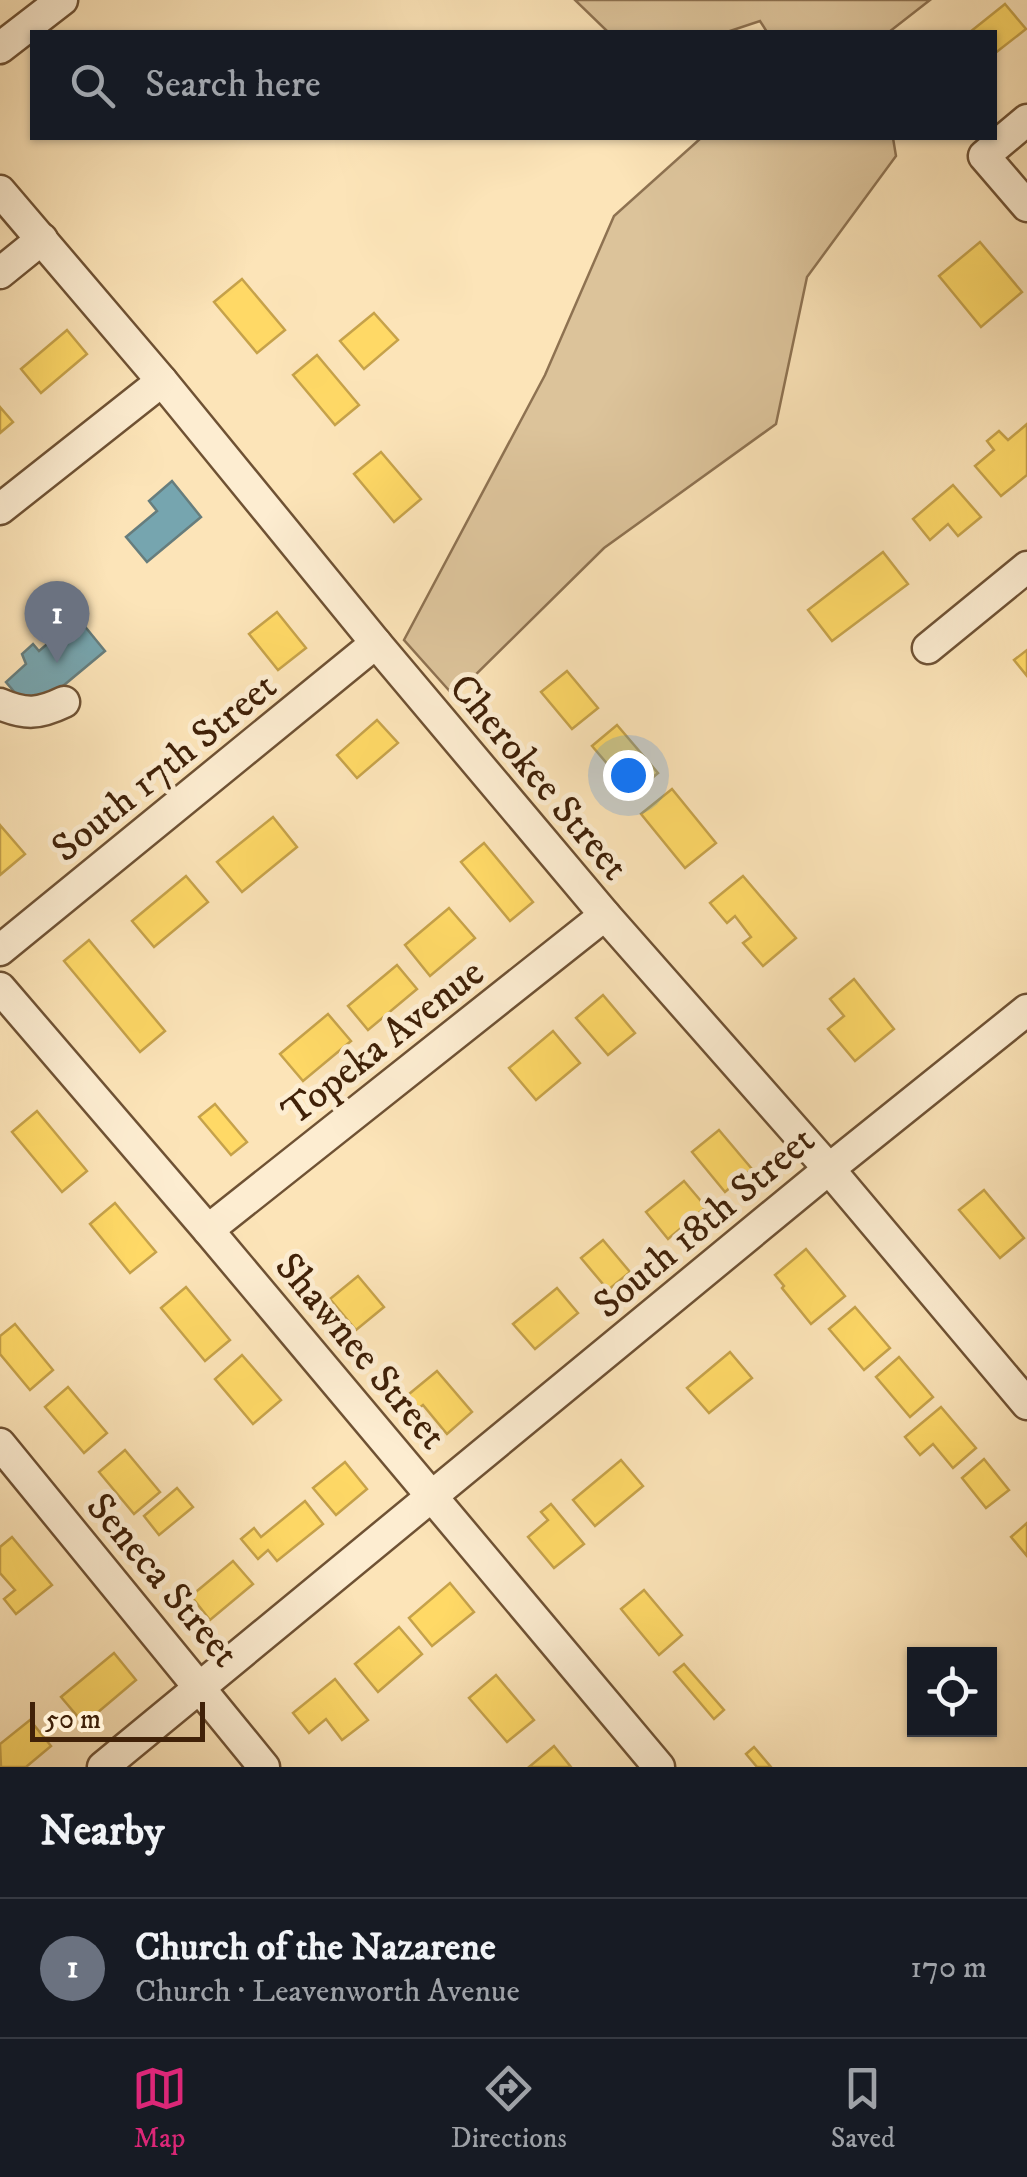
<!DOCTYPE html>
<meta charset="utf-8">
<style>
:root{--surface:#171b24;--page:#242831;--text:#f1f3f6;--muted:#9ea1a6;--line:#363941;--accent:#db2777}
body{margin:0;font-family:"IM FELL DW Pica",serif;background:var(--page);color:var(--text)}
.controls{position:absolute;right:30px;bottom:30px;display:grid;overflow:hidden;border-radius:0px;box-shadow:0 2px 8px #0004}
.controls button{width:90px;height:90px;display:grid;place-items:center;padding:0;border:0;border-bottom:2px solid var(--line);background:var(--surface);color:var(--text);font:50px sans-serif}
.scale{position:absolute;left:30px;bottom:25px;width:175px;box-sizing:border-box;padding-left:10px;border:5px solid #402108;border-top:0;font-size:28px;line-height:35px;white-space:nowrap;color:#402108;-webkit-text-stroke:8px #fdedd1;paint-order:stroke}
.you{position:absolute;left:628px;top:775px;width:35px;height:35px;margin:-25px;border:8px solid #fff;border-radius:50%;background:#1a73e8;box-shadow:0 0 0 15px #1a73e833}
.badge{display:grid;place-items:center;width:65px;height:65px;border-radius:50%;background:var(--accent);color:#fff;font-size:32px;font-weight:700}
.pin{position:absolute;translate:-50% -82px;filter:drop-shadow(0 2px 5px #0008)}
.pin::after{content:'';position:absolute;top:52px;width:35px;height:30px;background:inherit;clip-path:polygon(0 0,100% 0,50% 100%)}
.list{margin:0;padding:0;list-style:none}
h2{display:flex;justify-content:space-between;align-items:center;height:130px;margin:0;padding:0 40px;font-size:42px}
h2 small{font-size:32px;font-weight:400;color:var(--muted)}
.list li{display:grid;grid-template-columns:65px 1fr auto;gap:30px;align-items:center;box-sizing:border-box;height:140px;padding:0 40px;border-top:2px solid var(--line)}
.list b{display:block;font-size:38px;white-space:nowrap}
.list p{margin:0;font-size:32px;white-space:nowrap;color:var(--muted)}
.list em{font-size:32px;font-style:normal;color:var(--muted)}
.icon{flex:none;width:55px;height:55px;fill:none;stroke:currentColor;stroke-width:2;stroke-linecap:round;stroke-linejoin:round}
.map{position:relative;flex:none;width:1027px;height:1767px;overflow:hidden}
.search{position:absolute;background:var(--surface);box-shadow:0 2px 8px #0004;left:30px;right:30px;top:30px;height:110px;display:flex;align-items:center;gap:25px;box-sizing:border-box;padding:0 35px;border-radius:0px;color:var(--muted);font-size:38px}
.sheet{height:270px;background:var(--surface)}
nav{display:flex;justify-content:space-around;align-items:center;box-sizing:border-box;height:140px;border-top:2px solid var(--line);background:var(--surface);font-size:28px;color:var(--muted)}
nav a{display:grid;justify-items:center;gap:5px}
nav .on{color:var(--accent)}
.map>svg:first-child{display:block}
.green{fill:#dcc39a;stroke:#8e7251;stroke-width:2.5}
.homes{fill:#ffd966;stroke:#c6a24a;stroke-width:2.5}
.public{fill:#76a5af;stroke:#667d7d;stroke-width:2.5}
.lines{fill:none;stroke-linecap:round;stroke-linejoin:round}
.minor-casing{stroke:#6f5234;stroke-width:35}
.minor{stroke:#fdedd1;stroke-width:30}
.labels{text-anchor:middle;stroke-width:10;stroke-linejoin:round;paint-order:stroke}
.street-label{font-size:40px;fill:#402108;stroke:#fdedd1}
</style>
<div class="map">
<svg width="1027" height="1767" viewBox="0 0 1027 1767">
<rect width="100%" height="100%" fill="#fce4b8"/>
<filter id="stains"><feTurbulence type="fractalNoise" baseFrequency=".002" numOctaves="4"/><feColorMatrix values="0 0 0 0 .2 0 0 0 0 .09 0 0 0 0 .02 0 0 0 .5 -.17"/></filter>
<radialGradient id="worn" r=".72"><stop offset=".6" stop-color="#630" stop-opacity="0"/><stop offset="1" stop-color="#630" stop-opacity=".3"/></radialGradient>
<g class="green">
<path d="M575 0H930L889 32H767L760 21 727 32H608Z"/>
<path d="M701 138H893L896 156 807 277 776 424 604 548 454 696 404 640 545 375 614 216Z"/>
</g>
<g class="homes">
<path d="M1005 4 1026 29 994 54V32H970Z"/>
<path d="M980 242 1022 292 981 327 939 276Z"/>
<path d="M242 279 285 330 257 353 214 302Z"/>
<path d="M374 313 398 340 364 369 340 341Z"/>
<path d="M67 330 87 354 41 393 21 369Z"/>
<path d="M317 355 359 405 335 425 293 375Z"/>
<path d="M0 407 13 422 0 433Z"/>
<path d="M1027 424V475L1001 496 975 466 994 450 987 441 999 431 1008 440Z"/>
<path d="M381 452 421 499 394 522 354 474Z"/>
<path d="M953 485 981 517 958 536 948 524 930 540 913 519Z"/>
<path d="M883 552 908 584 832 641 808 610Z"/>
<path d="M277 612 306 648 278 670 249 634Z"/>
<path d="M1027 650V676L1014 660Z"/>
<path d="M567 671 598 708 572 729 541 692Z"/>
<path d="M377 720 398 743 357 778 337 755Z"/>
<path d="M617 725 658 773 633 794 592 746Z"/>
<path d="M672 789 716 843 685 868 641 814Z"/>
<path d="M273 817 297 847 242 892 217 862Z"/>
<path d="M0 825 25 854 0 875Z"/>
<path d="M484 843 533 902 510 921 461 862Z"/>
<path d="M186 876 208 902 154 947 132 921Z"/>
<path d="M743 876 796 938 763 966 743 943 751 937 735 916 727 923 710 903Z"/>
<path d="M449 908 475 938 430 976 405 945Z"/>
<path d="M89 940 165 1031 140 1052 64 961Z"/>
<path d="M397 965 417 989 368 1030 348 1006Z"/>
<path d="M854 979 894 1029 855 1061 828 1029 844 1016 830 999Z"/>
<path d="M603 995 635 1033 608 1055 576 1018Z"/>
<path d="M328 1014 351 1041 303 1081 280 1054Z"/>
<path d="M553 1031 580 1063 536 1100 509 1068Z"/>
<path d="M215 1104 247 1142 231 1155 199 1117Z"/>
<path d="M37 1111 87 1171 62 1192 12 1132Z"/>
<path d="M719 1130 752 1169 725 1192 692 1152Z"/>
<path d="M684 1181 706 1207 668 1239 646 1212Z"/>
<path d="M984 1190 1024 1238 1000 1258 959 1210Z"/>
<path d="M115 1203 156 1252 130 1273 90 1224Z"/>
<path d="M603 1240 630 1272 608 1290 581 1258Z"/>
<path d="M806 1249 845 1296 811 1324 782 1288 784 1286 775 1275Z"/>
<path d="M358 1276 384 1307 356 1330 330 1299Z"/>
<path d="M186 1287 230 1340 205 1361 161 1308Z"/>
<path d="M557 1288 578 1313 535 1349 513 1324Z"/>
<path d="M855 1307 890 1348 864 1370 829 1329Z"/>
<path d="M15 1324 53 1370 30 1390 0 1354V1336Z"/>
<path d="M730 1352 752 1378 709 1413 687 1388Z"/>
<path d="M242 1355 281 1400 253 1424 215 1379Z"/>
<path d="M899 1357 933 1397 910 1417 876 1377Z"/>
<path d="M437 1371 472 1412 447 1434 423 1405 414 1412 403 1399Z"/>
<path d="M68 1387 107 1433 84 1453 45 1407Z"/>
<path d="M941 1407 976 1448 953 1468 933 1444 920 1455 905 1437Z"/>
<path d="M125 1450 160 1492 134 1514 99 1472Z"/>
<path d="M984 1459 1009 1490 986 1508 962 1478Z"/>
<path d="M621 1460 643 1486 595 1526 573 1500Z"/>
<path d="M345 1462 367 1489 336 1515 313 1488Z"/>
<path d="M177 1488 193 1507 159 1535 144 1516Z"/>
<path d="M305 1501 323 1524 277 1561 268 1550 258 1559 241 1539 254 1528 261 1537Z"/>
<path d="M551 1504 584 1544 554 1568 528 1537 548 1520 541 1512Z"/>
<path d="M1027 1523V1556L1011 1537Z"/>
<path d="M12 1537 52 1585 16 1614 4 1599 15 1590 0 1573V1547Z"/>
<path d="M233 1561 253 1584 210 1620 191 1596Z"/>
<path d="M450 1583 474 1612 432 1646 409 1618Z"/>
<path d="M644 1590 682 1635 659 1655 621 1609Z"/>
<path d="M399 1627 422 1654 378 1692 355 1664Z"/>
<path d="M114 1653 136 1680 84 1724 61 1697Z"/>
<path d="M684 1664 724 1710 714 1719 674 1672Z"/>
<path d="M496 1675 534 1720 507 1742 469 1698Z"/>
<path d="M335 1679 368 1720 342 1740 326 1719 309 1733 293 1713Z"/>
<path d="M30 1720 51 1746 26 1767H1L0 1744Z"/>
<path d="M554 1746 571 1767H529Z"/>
<path d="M754 1747 771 1767H757L746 1754Z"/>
</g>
<g class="public">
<path d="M172 481 201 517 147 562 126 537 157 511 149 501Z"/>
<path d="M78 618 105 651 40 705 27 707 6 682 26 664 22 654 33 644 39 651Z"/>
</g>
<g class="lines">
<g class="minor-casing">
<g id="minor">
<path d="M0 48 62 0"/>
<path d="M1027 120 984 156 1027 206"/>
<path d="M0 191 162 381 376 643 605 915 829 1169 1027 1404"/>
<path d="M0 273 42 239"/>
<path d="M0 509 162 381"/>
<path d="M928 648 1027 567"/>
<path d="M0 704C26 715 39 714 64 702"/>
<path d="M0 950 376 643"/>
<path d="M0 988 208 1230 659 1767"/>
<path d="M208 1230 605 915"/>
<path d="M0 1444 264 1767"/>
<path d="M103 1767 829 1169 1027 1010"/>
</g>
</g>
<use href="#minor" class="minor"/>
</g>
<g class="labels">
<g class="street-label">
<text transform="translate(163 766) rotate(-39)" y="14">South 17th Street</text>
<text transform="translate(540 776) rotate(50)" y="14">Cherokee Street</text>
<text transform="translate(382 1041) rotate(-38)" y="14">Topeka Avenue</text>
<text transform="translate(703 1221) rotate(-40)" y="14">South 18th Street</text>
<text transform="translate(362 1350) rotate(50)" y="14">Shawnee Street</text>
<text transform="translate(164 1579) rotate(50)" y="14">Seneca Street</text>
</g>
</g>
<rect width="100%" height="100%" filter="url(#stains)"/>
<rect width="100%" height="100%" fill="url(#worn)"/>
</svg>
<div class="controls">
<button><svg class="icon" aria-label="locate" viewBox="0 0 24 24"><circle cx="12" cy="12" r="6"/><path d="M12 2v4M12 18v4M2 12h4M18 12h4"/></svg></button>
</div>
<div class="scale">50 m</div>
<div class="you"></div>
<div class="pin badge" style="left:57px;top:663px;background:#6b7280">1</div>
<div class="search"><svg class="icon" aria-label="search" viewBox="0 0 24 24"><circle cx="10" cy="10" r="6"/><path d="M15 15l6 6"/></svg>Search here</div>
</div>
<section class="sheet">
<h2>Nearby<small></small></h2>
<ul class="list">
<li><span class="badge" style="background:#6b7280">1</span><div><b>Church of the Nazarene</b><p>Church · Leavenworth Avenue</p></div><em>170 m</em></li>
</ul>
</section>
<nav>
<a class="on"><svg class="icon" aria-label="map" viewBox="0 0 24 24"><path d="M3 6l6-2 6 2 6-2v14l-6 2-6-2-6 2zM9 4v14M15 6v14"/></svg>Map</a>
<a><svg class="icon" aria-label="directions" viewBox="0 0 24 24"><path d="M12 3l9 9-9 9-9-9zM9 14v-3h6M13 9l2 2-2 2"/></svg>Directions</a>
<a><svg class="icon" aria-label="saved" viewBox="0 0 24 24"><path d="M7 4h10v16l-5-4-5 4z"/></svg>Saved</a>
</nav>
